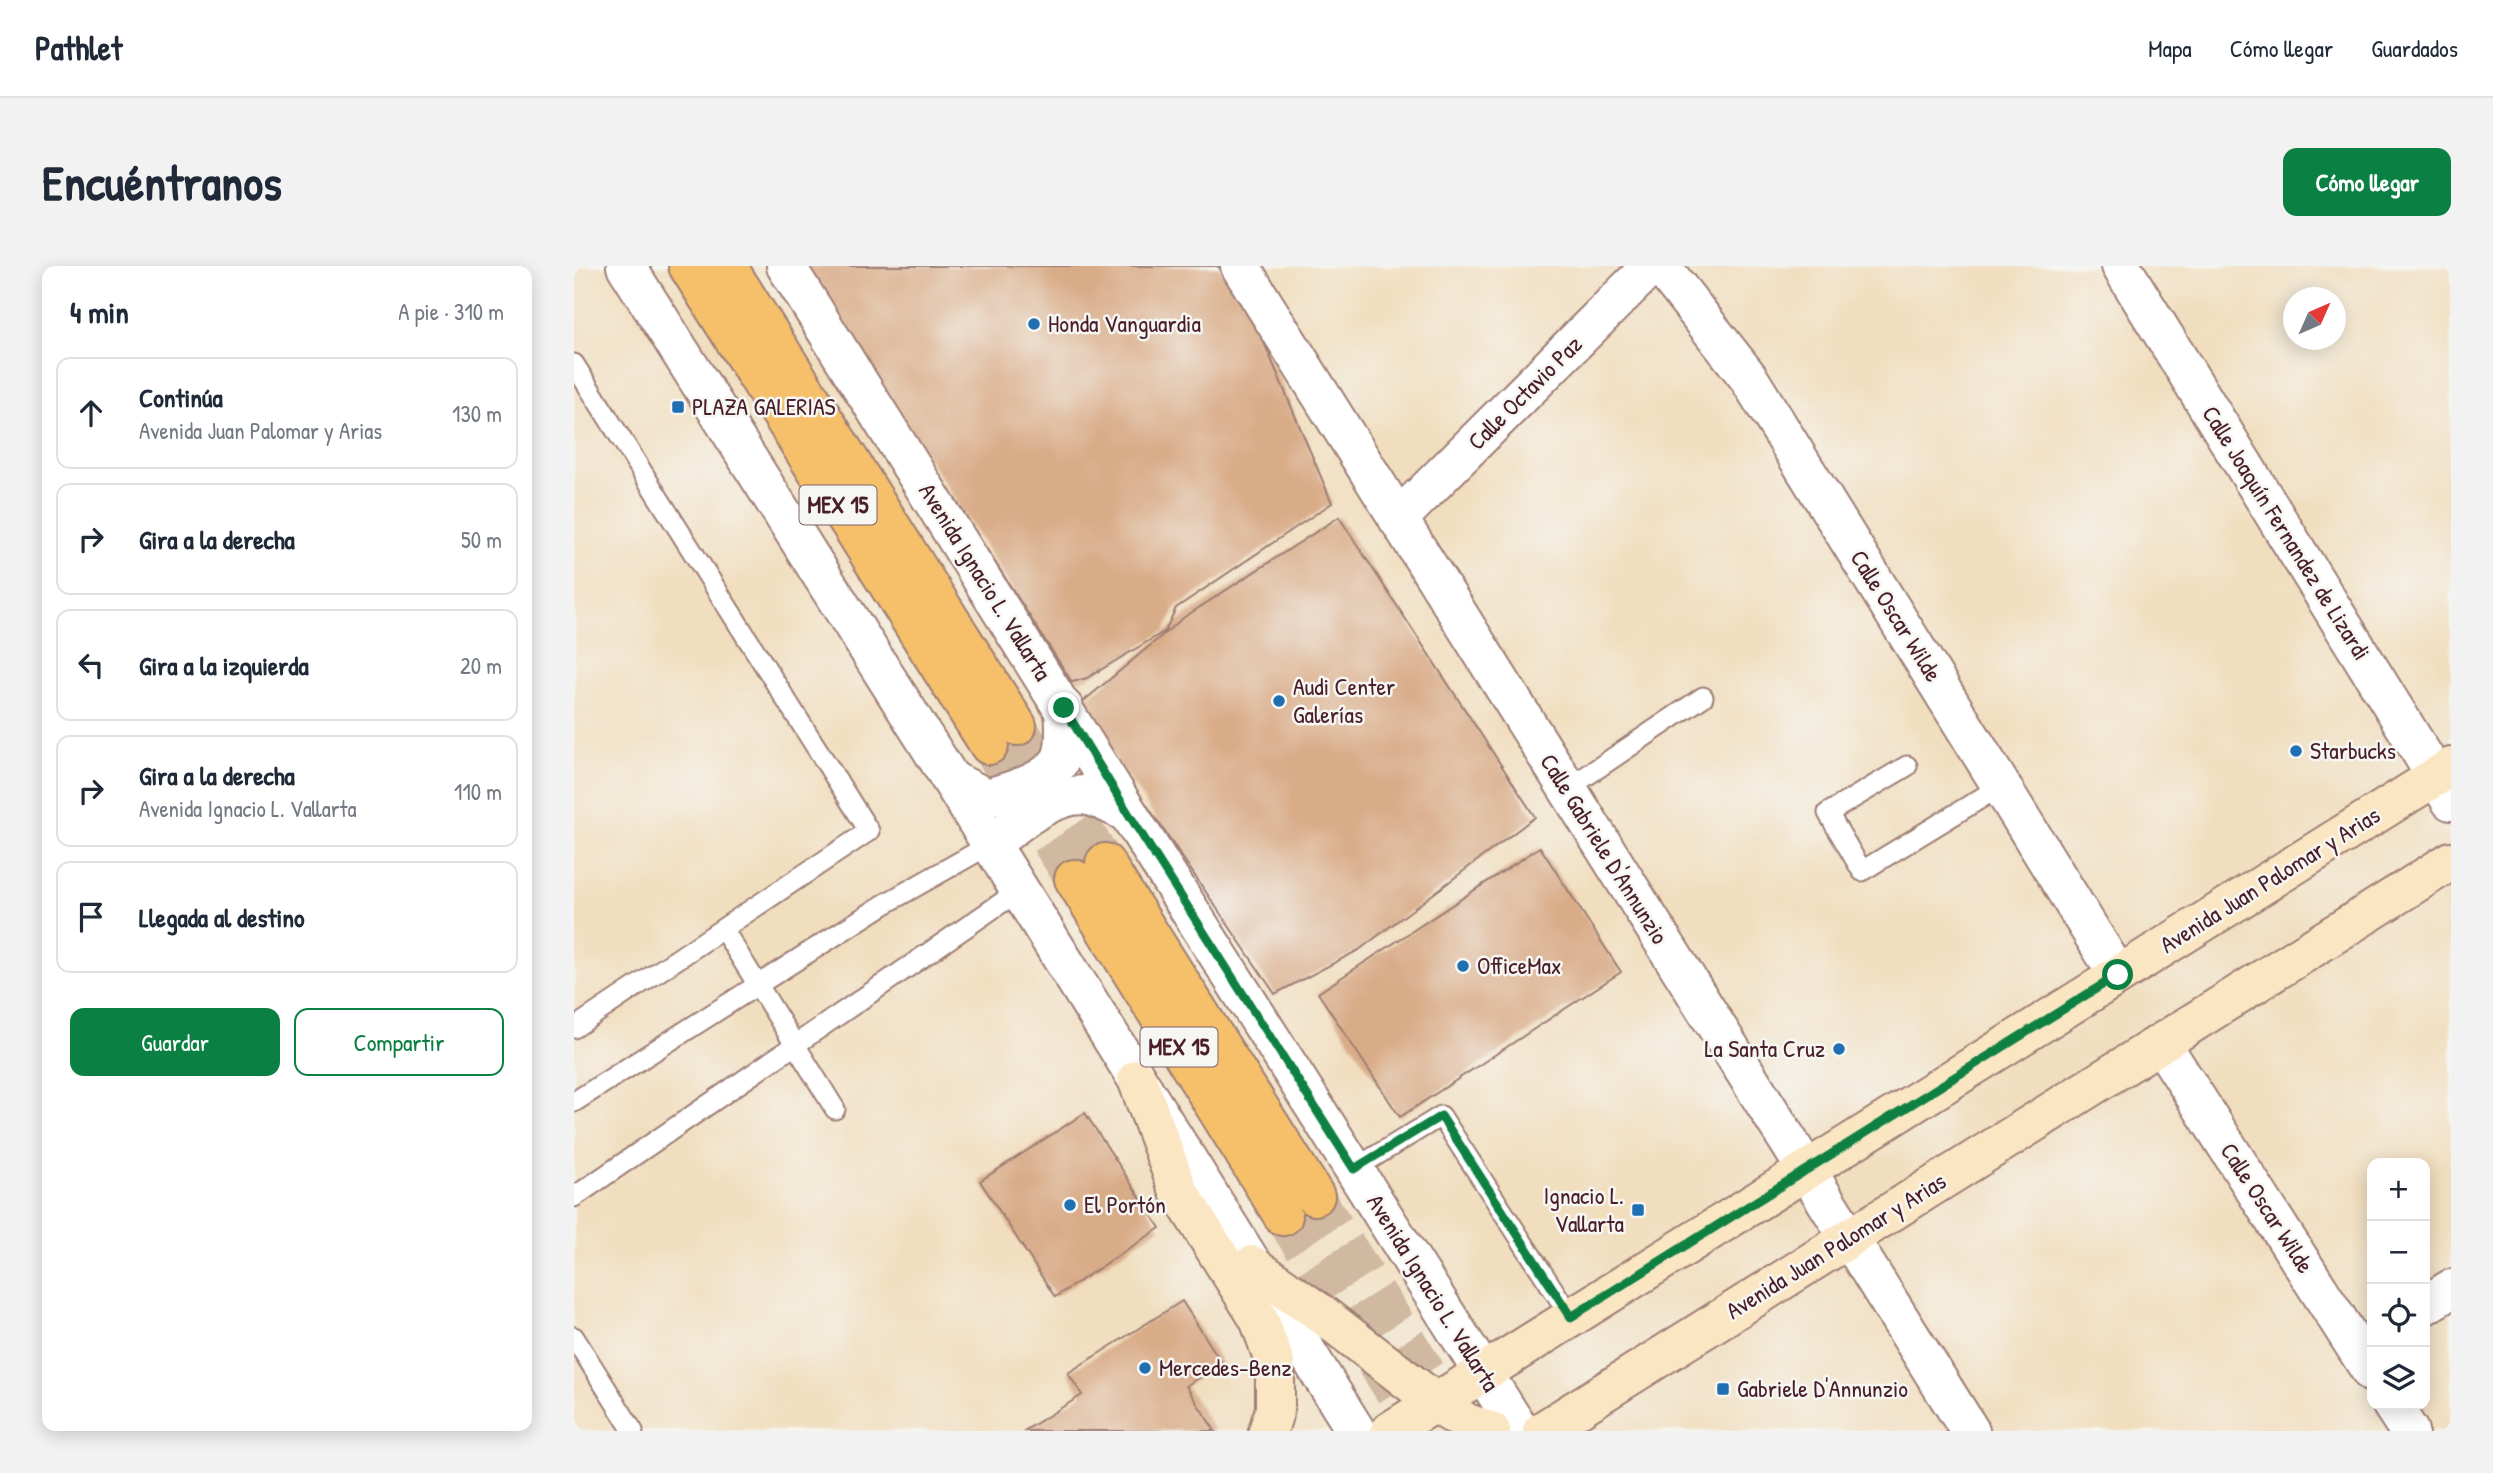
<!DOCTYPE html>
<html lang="es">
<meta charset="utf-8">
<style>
:root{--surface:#fff;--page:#f2f2f3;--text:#1f2937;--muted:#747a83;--line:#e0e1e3;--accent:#0b8043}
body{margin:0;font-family:"Patrick Hand",sans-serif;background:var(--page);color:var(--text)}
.controls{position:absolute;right:21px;bottom:21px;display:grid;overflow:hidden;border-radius:14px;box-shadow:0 4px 18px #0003}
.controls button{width:63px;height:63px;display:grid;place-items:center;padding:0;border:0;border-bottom:2px solid var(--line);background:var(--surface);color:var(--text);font:35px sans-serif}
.compass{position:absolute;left:1709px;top:21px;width:63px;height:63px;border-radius:50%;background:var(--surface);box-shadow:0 4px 18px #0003;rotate:45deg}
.stop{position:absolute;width:21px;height:21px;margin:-16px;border:5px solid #0b8043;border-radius:50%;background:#fff}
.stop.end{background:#0b8043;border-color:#fff;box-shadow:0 2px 7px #0008}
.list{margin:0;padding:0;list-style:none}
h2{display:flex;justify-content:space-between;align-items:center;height:91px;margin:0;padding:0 28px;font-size:30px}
h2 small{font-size:23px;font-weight:400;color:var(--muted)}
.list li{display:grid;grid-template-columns:46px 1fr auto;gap:21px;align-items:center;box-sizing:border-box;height:112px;margin:0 14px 14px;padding:0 14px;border:2px solid var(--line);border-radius:14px}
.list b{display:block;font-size:26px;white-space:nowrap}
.list p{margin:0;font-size:23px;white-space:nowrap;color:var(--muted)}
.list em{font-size:23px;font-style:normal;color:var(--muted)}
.actions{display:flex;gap:14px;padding:21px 28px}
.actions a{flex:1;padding:16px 0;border:2px solid var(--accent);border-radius:14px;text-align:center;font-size:24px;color:var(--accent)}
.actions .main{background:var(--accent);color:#fff}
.icon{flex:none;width:38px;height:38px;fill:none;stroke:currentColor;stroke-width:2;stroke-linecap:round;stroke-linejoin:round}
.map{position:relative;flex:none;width:1877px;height:1165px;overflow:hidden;border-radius:14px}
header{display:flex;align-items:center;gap:42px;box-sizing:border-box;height:98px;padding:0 35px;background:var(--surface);border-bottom:2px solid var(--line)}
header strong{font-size:33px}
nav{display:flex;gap:38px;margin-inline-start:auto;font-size:24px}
.intro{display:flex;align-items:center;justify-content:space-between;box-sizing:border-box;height:168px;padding:0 42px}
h1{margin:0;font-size:49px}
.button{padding:18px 32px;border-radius:14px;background:var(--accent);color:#fff;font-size:24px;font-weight:700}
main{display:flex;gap:42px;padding:0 42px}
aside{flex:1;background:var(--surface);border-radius:14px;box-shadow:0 4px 18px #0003}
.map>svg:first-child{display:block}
.building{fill:#d9ac88}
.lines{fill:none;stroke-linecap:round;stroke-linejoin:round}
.trunk-tunnel{stroke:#d0b8a1;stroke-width:38;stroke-dasharray:38 19;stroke-linecap:butt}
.service-casing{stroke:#9e7e75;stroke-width:23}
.minor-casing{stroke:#9e7e75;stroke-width:42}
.tertiary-casing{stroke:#9e7e75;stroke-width:42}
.secondary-casing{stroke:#9e7e75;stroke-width:42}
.trunk-casing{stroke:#9e7e75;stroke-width:42}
.service{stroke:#fff;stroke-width:19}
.minor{stroke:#fff;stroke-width:38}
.tertiary{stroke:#fff;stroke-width:38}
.secondary{stroke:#fbe6c4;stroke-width:38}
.trunk{stroke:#f6c06b;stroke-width:38}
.route{stroke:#0b8043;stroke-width:9}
.poi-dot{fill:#1f6fb2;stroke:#f6f6f2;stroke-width:2.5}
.labels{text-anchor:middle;stroke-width:5;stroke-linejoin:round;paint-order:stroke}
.shield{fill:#f6f6f2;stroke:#7e6067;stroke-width:2}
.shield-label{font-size:23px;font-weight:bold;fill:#4a1f2b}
.poi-label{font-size:24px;fill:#4a1f2b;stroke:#f6f6f2;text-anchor:start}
.street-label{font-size:24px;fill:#4a1f2b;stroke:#f6f6f2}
</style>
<header>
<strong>Pathlet</strong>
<nav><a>Mapa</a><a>Cómo llegar</a><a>Guardados</a></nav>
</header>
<div class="intro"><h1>Encuéntranos</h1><a class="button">Cómo llegar</a></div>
<main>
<aside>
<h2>4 min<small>A pie · 310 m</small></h2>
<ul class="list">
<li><svg class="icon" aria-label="ahead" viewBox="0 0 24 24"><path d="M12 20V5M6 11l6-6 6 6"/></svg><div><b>Continúa</b><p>Avenida Juan Palomar y Arias</p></div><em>130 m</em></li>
<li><svg class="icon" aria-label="right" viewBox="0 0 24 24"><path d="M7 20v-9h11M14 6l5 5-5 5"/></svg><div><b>Gira a la derecha</b></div><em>50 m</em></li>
<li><svg class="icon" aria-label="left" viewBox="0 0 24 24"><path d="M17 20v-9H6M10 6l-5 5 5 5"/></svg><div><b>Gira a la izquierda</b></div><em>20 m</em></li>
<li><svg class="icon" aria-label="right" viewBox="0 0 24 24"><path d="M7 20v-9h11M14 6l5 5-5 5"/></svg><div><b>Gira a la derecha</b><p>Avenida Ignacio L. Vallarta</p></div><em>110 m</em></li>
<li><svg class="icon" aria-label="arrive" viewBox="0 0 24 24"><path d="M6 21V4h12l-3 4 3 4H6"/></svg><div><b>Llegada al destino</b></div></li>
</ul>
<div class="actions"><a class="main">Guardar</a><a>Compartir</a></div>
</aside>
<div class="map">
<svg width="1877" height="1165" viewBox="0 0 1877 1165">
<rect width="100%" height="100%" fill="#f6f6f2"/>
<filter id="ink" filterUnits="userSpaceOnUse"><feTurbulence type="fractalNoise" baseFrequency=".0143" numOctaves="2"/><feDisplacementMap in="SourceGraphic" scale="14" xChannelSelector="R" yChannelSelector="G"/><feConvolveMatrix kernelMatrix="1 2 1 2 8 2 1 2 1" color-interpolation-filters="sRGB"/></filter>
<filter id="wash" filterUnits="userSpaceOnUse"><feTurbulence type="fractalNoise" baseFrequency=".00686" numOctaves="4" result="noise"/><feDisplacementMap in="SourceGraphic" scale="28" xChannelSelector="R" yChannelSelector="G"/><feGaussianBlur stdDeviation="1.57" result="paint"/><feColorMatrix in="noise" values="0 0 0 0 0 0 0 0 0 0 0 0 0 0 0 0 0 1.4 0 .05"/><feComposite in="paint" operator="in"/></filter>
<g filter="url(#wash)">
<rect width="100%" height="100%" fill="#f1debf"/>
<g id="blocks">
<g class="building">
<path d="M231 0H643L647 3 679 50 758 237 602 342 591 365 513 412 498 416Z"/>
<path d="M765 251 961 551 785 684 701 728 505 439 609 352Z"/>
<path d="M966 581 1047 706 826 851 744 727Z"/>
<path d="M511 847 586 962 481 1031 406 915Z"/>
<path d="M608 1035 648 1097 612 1120 641 1165H450L508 1129 494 1107Z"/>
</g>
</g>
</g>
<g filter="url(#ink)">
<use href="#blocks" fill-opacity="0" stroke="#9e7e75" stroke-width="2"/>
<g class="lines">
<g class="trunk-tunnel">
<path d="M443 460 531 597"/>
<path d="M415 479 500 613"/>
<path d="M741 930 879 1148"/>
<path d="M709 950 845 1165"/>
</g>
<g class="service-casing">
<g id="service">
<path d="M0 98 295 565 0 762"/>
<path d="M1333 500 1254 547 1288 605 1427 520"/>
<path d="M993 523 1129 431"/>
<path d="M149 663 261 843"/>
<path d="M0 836 309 639 417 578"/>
<path d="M780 903 867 850 997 1051"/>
<path d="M0 931 446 624"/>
<path d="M0 1071 59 1165"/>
</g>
</g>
<g class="minor-casing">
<g id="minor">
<path d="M666 0 1396 1165"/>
<path d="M1087 0 1174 111 1544 709"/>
<path d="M1547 0 1877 535"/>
<path d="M824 253 1077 0"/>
<path d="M1587 777 1798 1107"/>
<path d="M1851 1039 1877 1023"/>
<path d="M1818 1139 1835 1165"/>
</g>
</g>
<g class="tertiary-casing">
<g id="tertiary">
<path d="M52 0 377 514 782 1165"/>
<path d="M212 0 554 547 946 1165"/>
<path d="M377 514 413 532C437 525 470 517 485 496 493 484 491 456 490 442"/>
<path d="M417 578C442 558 485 521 519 531 531 535 543 542 554 547"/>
</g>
</g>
<g class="secondary-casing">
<g id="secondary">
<path d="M563 813 605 926 685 1053 701 1097V1143L694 1165"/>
<path d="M678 999 746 1047 872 1144 893 1157 917 1165"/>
<path d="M816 1165 1877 501"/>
<path d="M968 1165 1877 595"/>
</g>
</g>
<g class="trunk-casing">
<g id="trunk">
<path d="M114 0 415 479"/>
<path d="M153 0 443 460"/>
<path d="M531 597 741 930"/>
<path d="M500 613 709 950"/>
</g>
</g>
<use href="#service" class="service"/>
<use href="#minor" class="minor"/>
<use href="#tertiary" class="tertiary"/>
<use href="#secondary" class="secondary"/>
<use href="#trunk" class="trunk"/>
</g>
</g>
<g class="lines" filter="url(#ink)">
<path class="route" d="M490 442 554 547 780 903 867 850 997 1051 1544 709"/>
</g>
<g class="poi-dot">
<circle cx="460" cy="58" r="7"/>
<rect x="97" y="134" width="14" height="14" rx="3.5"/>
<circle cx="705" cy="435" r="7"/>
<circle cx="1722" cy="485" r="7"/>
<circle cx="889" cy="700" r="7"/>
<circle cx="1265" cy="783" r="7"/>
<circle cx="496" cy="939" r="7"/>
<rect x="1057" y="937" width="14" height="14" rx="3.5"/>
<circle cx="571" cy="1102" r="7"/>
<rect x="1142" y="1116" width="14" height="14" rx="3.5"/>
</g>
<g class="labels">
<g class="shield">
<rect x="225.5" y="219.5" width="77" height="39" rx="5"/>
<rect x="566.5" y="761.5" width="77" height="39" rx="5"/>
</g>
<g class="shield-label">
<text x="264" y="247">MEX 15</text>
<text x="605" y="789">MEX 15</text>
</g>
<g class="poi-label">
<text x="474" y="66">Honda Vanguardia</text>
<text x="118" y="149">PLAZA GALERIAS</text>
<text x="719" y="429">Audi Center<tspan x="719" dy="28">Galerías</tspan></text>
<text x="1736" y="493">Starbucks</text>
<text x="903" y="708">OfficeMax</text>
<text x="1251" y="791" text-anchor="end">La Santa Cruz</text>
<text x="1050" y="938" text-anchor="end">Ignacio L.<tspan x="1050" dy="28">Vallarta</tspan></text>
<text x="510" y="947">El Portón</text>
<text x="585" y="1110">Mercedes-Benz</text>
<text x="1163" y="1131">Gabriele D'Annunzio</text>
</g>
<g class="street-label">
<text transform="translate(951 127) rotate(-45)" y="8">Calle Octavio Paz</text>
<text transform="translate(1712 267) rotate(58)" y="8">Calle Joaquín Fernandez de Lizardi</text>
<text transform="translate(411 316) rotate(58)" y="8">Avenida Ignacio L. Vallarta</text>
<text transform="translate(1322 350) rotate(58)" y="8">Calle Oscar Wilde</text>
<text transform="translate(1030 583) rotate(58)" y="8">Calle Gabriele D'Annunzio</text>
<text transform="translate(1696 614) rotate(-32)" y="8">Avenida Juan Palomar y Arias</text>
<text transform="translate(1693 942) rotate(57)" y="8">Calle Oscar Wilde</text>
<text transform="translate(1262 980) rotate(-32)" y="8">Avenida Juan Palomar y Arias</text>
<text transform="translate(859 1027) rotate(58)" y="8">Avenida Ignacio L. Vallarta</text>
</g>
</g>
</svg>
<div class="controls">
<button>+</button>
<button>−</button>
<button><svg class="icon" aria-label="locate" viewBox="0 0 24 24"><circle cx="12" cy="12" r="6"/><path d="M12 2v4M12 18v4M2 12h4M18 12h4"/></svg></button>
<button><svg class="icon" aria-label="layers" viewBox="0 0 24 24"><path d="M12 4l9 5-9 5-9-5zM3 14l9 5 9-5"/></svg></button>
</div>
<svg class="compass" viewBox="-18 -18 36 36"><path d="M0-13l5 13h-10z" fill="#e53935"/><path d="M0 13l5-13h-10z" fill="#747a83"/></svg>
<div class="stop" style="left:1544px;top:709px"></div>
<div class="stop end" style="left:490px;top:442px"></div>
</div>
</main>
